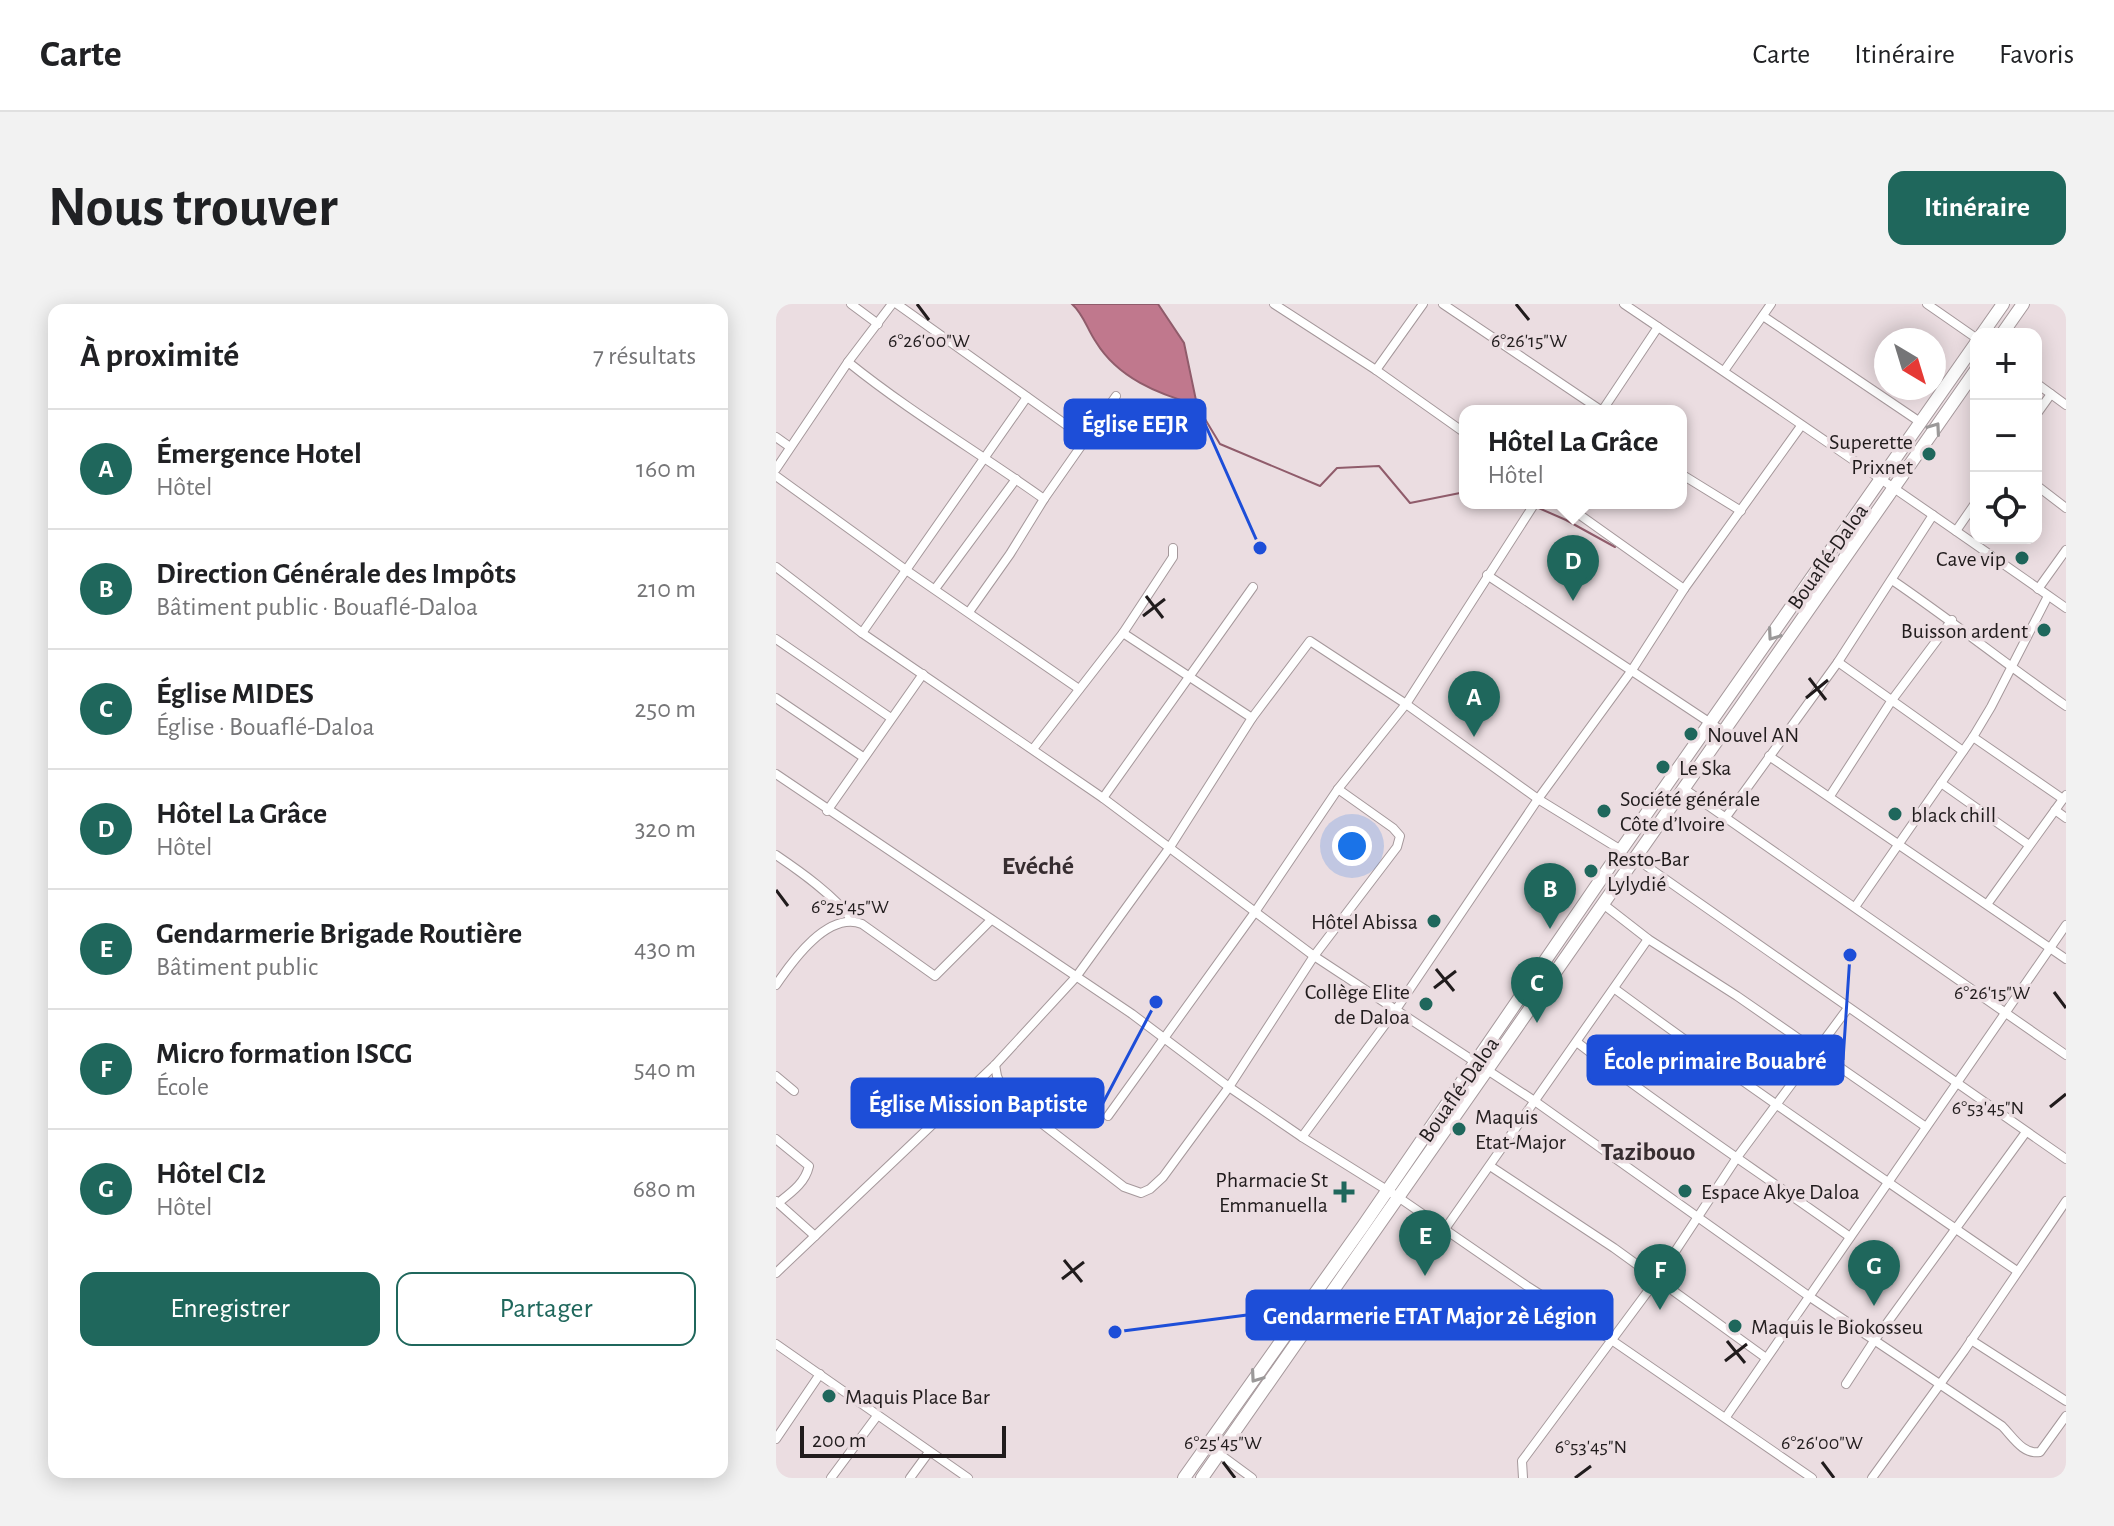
<!DOCTYPE html>
<html lang="fr">
<meta charset="utf-8">
<style>
:root{--surface:#fff;--page:#f2f2f2;--text:#202124;--muted:#757577;--line:#e0e0e0;--accent:#1f675c}
body{margin:0;font-family:"Alegreya Sans",sans-serif;background:var(--page);color:var(--text)}
.controls{position:absolute;right:24px;top:24px;display:grid;overflow:hidden;border-radius:16px;box-shadow:0 4px 20px #0003}
.controls button{width:72px;height:72px;display:grid;place-items:center;padding:0;border:0;border-bottom:2px solid var(--line);background:var(--surface);color:var(--text);font:40px sans-serif}
.compass{position:absolute;left:1098px;top:24px;width:72px;height:72px;border-radius:50%;background:var(--surface);box-shadow:0 4px 20px #0003;rotate:142deg}
.scale{position:absolute;left:24px;bottom:20px;width:206px;box-sizing:border-box;padding-left:8px;border:4px solid #211c1d;border-top:0;font-size:22px;line-height:28px;white-space:nowrap;color:#211c1d;-webkit-text-stroke:6px #ebdde1;paint-order:stroke}
.you{position:absolute;left:576px;top:542px;width:28px;height:28px;margin:-20px;border:6px solid #fff;border-radius:50%;background:#1a73e8;box-shadow:0 0 0 12px #1a73e833}
.badge{display:grid;place-items:center;width:52px;height:52px;border-radius:50%;background:var(--accent);color:#fff;font-size:26px;font-weight:700}
.pin{position:absolute;translate:-50% -66px;filter:drop-shadow(0 2px 4px #0008)}
.pin::after{content:'';position:absolute;top:42px;width:28px;height:24px;background:inherit;clip-path:polygon(0 0,100% 0,50% 100%)}
.popup{position:absolute;left:683px;top:101px;width:228px;height:104px;box-sizing:border-box;display:grid;place-content:center;border-radius:16px;background:var(--surface);filter:drop-shadow(0 2px 6px #0005);font-size:26px;white-space:nowrap;color:var(--muted)}
.popup b{font-size:30px;color:var(--text)}
.popup::after{content:'';position:absolute;left:50%;top:100%;margin-left:-16px;border:16px solid transparent;border-top-color:var(--surface)}
.list{margin:0;padding:0;list-style:none}
h2{display:flex;justify-content:space-between;align-items:center;height:104px;margin:0;padding:0 32px;font-size:34px}
h2 small{font-size:26px;font-weight:400;color:var(--muted)}
.list li{display:grid;grid-template-columns:52px 1fr auto;gap:24px;align-items:center;box-sizing:border-box;height:120px;padding:0 32px;border-top:2px solid var(--line)}
.list b{display:block;font-size:30px;white-space:nowrap}
.list p{margin:0;font-size:26px;white-space:nowrap;color:var(--muted)}
.list em{font-size:26px;font-style:normal;color:var(--muted)}
.actions{display:flex;gap:16px;padding:24px 32px}
.actions a{flex:1;padding:18px 0;border:2px solid var(--accent);border-radius:16px;text-align:center;font-size:28px;color:var(--accent)}
.actions .main{background:var(--accent);color:#fff}
.icon{flex:none;width:44px;height:44px;fill:none;stroke:currentColor;stroke-width:2;stroke-linecap:round;stroke-linejoin:round}
.map{position:relative;flex:none;width:1290px;height:1174px;overflow:hidden;border-radius:16px}
header{display:flex;align-items:center;gap:48px;box-sizing:border-box;height:112px;padding:0 40px;background:var(--surface);border-bottom:2px solid var(--line)}
header strong{font-size:38px}
nav{display:flex;gap:44px;margin-inline-start:auto;font-size:28px}
.intro{display:flex;align-items:center;justify-content:space-between;box-sizing:border-box;height:192px;padding:0 48px}
h1{margin:0;font-size:56px}
.button{padding:20px 36px;border-radius:16px;background:var(--accent);color:#fff;font-size:28px;font-weight:700}
main{display:flex;gap:48px;padding:0 48px}
aside{flex:1;background:var(--surface);border-radius:16px;box-shadow:0 4px 20px #0003}
.map>svg:first-child{display:block}
.water{fill:#c0788d;stroke:#905c6b;stroke-width:2}
.lines{fill:none;stroke-linecap:round;stroke-linejoin:round}
.stream{stroke:#905c6b;stroke-width:2}
.minor-casing{stroke:#a5989b;stroke-width:10}
.highway-casing{stroke:#a5989b;stroke-width:14}
.minor{stroke:#fff;stroke-width:8}
.highway{stroke:#fff;stroke-width:12}
.oneway{stroke:#9b9999}
.ticks{fill:none;stroke:#211c1d;stroke-width:3}
.poi-dot{fill:#1f675c;stroke:#ebdde1;stroke-width:3}
.labels{text-anchor:middle;stroke-width:7;stroke-linejoin:round;paint-order:stroke}
.poi-label{font-size:22px;fill:#211c1d;stroke:#ebdde1;text-anchor:start}
.street-label{font-size:22px;fill:#211c1d;stroke:#ebdde1}
.quarter-label{font-size:26px;font-weight:bold;fill:#372d30;stroke:#ebdde1}
.ticks-label{font-size:20px;text-anchor:middle;fill:#211c1d;stroke:#ebdde1;stroke-width:7;stroke-linejoin:round;paint-order:stroke}
.leader{fill:none;stroke:#1d4ed8;stroke-width:3}
.callout-dot{fill:#1d4ed8;stroke:#ebdde1;stroke-width:3}
.callout{fill:#1d4ed8;stroke:#1d4ed8;stroke-width:3}
.callout-label{font-size:24px;text-anchor:middle;font-weight:bold;fill:#fff}
</style>
<header>
<strong>Carte</strong>
<nav><a>Carte</a><a>Itinéraire</a><a>Favoris</a></nav>
</header>
<div class="intro"><h1>Nous trouver</h1><a class="button">Itinéraire</a></div>
<main>
<aside>
<h2>À proximité<small>7 résultats</small></h2>
<ul class="list">
<li><span class="badge">A</span><div><b>Émergence Hotel</b><p>Hôtel</p></div><em>160 m</em></li>
<li><span class="badge">B</span><div><b>Direction Générale des Impôts</b><p>Bâtiment public · Bouaflé-Daloa</p></div><em>210 m</em></li>
<li><span class="badge">C</span><div><b>Église MIDES</b><p>Église · Bouaflé-Daloa</p></div><em>250 m</em></li>
<li><span class="badge">D</span><div><b>Hôtel La Grâce</b><p>Hôtel</p></div><em>320 m</em></li>
<li><span class="badge">E</span><div><b>Gendarmerie Brigade Routière</b><p>Bâtiment public</p></div><em>430 m</em></li>
<li><span class="badge">F</span><div><b>Micro formation ISCG</b><p>École</p></div><em>540 m</em></li>
<li><span class="badge">G</span><div><b>Hôtel CI2</b><p>Hôtel</p></div><em>680 m</em></li>
</ul>
<div class="actions"><a class="main">Enregistrer</a><a>Partager</a></div>
</aside>
<div class="map">
<svg width="1290" height="1174" viewBox="0 0 1290 1174">
<rect width="100%" height="100%" fill="#ebdde1"/>
<path class="water" d="M296 0H382L408 39 421 101C382 90 342 74 320 38 311 25 308 11 296 0Z"/>
<g class="lines">
<g class="stream">
<path d="M420 100 444 140 544 182 561 164 603 162 634 199 689 188"/>
<path d="M758 202 790 216 839 243"/>
</g>
<g class="minor-casing">
<g id="minor">
<path d="M75 0 102 20"/>
<path d="M121 0 310 135"/>
<path d="M498 0 600 66 689 129"/>
<path d="M667 0 826 107"/>
<path d="M848 0C996 100 1144 201 1290 304"/>
<path d="M1151 0 1200 34"/>
<path d="M987 12 1144 118"/>
<path d="M72 58C134 108 202 148 268 195"/>
<path d="M600 66 647 0"/>
<path d="M948 67 995 0"/>
<path d="M1260 79 1290 101"/>
<path d="M826 107 882 23"/>
<path d="M1260 111 1275 90"/>
<path d="M0 133 14 143"/>
<path d="M0 165 72 58 116 0"/>
<path d="M905 170 965 207"/>
<path d="M0 172 130 266 303 385"/>
<path d="M1260 181 1290 204"/>
<path d="M787 199 908 285"/>
<path d="M1180 227 1200 198"/>
<path d="M0 263 86 329 327 494 538 652 760 798 1034 993 1226 1122C1237 1133 1247 1151 1264 1148L1290 1112"/>
<path d="M711 271 948 428"/>
<path d="M1116 276C1175 316 1231 361 1290 402"/>
<path d="M159 285 240 175"/>
<path d="M1262 285 1290 246"/>
<path d="M193 308 234 250 268 195 340 92"/>
<path d="M86 329 251 93"/>
<path d="M347 329 476 414"/>
<path d="M0 335 115 414"/>
<path d="M1062 358 1187 447"/>
<path d="M0 394 87 453"/>
<path d="M1197 433 1287 495"/>
<path d="M257 445 347 329 397 253V244"/>
<path d="M993 452 1290 655"/>
<path d="M0 470 356 710 453 783 526 833 622 893 751 982 834 1035 1036 1174"/>
<path d="M1165 479 1253 541"/>
<path d="M907 484 1290 751"/>
<path d="M1054 492 1116 396 1176 316"/>
<path d="M327 494 477 283"/>
<path d="M1279 506 1290 514"/>
<path d="M51 507 147 370"/>
<path d="M950 513 1062 358 1157 211"/>
<path d="M0 551C25 568 59 592 76 616"/>
<path d="M859 554 1290 855"/>
<path d="M1212 599 1290 491"/>
<path d="M827 600 872 635 961 692 1150 823"/>
<path d="M1079 603 1197 433 1215 403 1272 292"/>
<path d="M0 681C17 656 52 607 86 620L159 672 215 616"/>
<path d="M839 685C971 782 1106 874 1241 967"/>
<path d="M802 739C890 807 983 868 1074 933"/>
<path d="M219 761 221 772 233 800 251 808 348 883 365 889 374 885 387 873 453 783 538 652 621 543 624 532 617 524 562 485"/>
<path d="M0 772 18 787"/>
<path d="M332 812 479 608 562 485 630 400 759 199"/>
<path d="M526 833 619 707 762 495 856 366 908 285 1025 122"/>
<path d="M0 835 33 862C29 879 16 888 2 899L0 897"/>
<path d="M714 862 838 944 990 1054"/>
<path d="M2 899 39 932"/>
<path d="M669 925 872 635"/>
<path d="M0 969 219 761 300 673 394 543 476 414 534 337 630 400 762 495 845 546"/>
<path d="M1195 1036 1290 1097"/>
<path d="M0 1040 192 1174"/>
<path d="M1070 1080 1098 1037 1250 828"/>
<path d="M950 1113 1290 621"/>
<path d="M0 1135 44 1070"/>
<path d="M442 1149 476 1174"/>
<path d="M55 1174 101 1112"/>
<path d="M134 1174 153 1148"/>
<path d="M747 1174 746 1157 881 975 962 852 1072 704"/>
<path d="M1096 1174 1188 1047 1290 897"/>
</g>
</g>
<g class="highway-casing">
<g id="highway">
<path d="M1206 30 1227 0"/>
<path d="M1226 30 1247 0"/>
<path d="M408 1174 587 922 845 546 1200 39"/>
<path d="M426 1174 1200 66"/>
</g>
</g>
<use href="#minor" class="minor"/>
<use href="#highway" class="highway"/>
</g>
<defs><path id="oneway-chevron" d="M-2-3.5L2.5 0L-2 3.5" fill="none" stroke-width="1.6" stroke-linecap="round" stroke-linejoin="round" transform="scale(2)"/></defs>
<g class="oneway">
<use href="#oneway-chevron" transform="translate(1159 124) rotate(-55)"/>
<use href="#oneway-chevron" transform="translate(997 331) rotate(125)"/>
<use href="#oneway-chevron" transform="translate(480 1073) rotate(125)"/>
</g>
<path class="ticks" d="M141 0 153 16M740 0 753 16M370 292 387 314M367 312 389 295M1033 374 1050 396M1030 394 1052 376M0 586 12 602M660 665 678 687M658 684 680 667M1278 688 1290 704M1274 803 1290 790M288 956 306 978M286 975 308 958M951 1037 969 1059M949 1057 971 1040M447 1158 459 1174M1046 1158 1058 1174M799 1174 815 1162"/>
<g class="poi-dot">
<circle cx="1153" cy="150" r="8"/>
<circle cx="1246" cy="254" r="8"/>
<circle cx="1268" cy="326" r="8"/>
<circle cx="915" cy="430" r="8"/>
<circle cx="887" cy="463" r="8"/>
<circle cx="828" cy="507" r="8"/>
<circle cx="1119" cy="510" r="8"/>
<circle cx="815" cy="567" r="8"/>
<circle cx="658" cy="617" r="8"/>
<circle cx="650" cy="700" r="8"/>
<circle cx="683" cy="825" r="8"/>
<circle cx="909" cy="887" r="8"/>
<path d="M564 876h8v8h8v8h-8v8h-8v-8h-8v-8h8z"/>
<circle cx="959" cy="1022" r="8"/>
<circle cx="53" cy="1092" r="8"/>
</g>
<g class="labels">
<g class="poi-label">
<text x="1137" y="145" text-anchor="end">Superette<tspan x="1137" dy="25">Prixnet</tspan></text>
<text x="1230" y="262" text-anchor="end">Cave vip</text>
<text x="1252" y="334" text-anchor="end">Buisson ardent</text>
<text x="931" y="438">Nouvel AN</text>
<text x="903" y="471">Le Ska</text>
<text x="844" y="502">Société générale<tspan x="844" dy="25">Côte d’Ivoire</tspan></text>
<text x="1135" y="518">black chill</text>
<text x="831" y="562">Resto-Bar<tspan x="831" dy="25">Lylydié</tspan></text>
<text x="642" y="625" text-anchor="end">Hôtel Abissa</text>
<text x="634" y="695" text-anchor="end">Collège Elite<tspan x="634" dy="25">de Daloa</tspan></text>
<text x="699" y="820">Maquis<tspan x="699" dy="25">Etat-Major</tspan></text>
<text x="552" y="883" text-anchor="end">Pharmacie St<tspan x="552" dy="25">Emmanuella</tspan></text>
<text x="925" y="895">Espace Akye Daloa</text>
<text x="975" y="1030">Maquis le Biokosseu</text>
<text x="69" y="1100">Maquis Place Bar</text>
</g>
<g class="street-label">
<text transform="translate(1051 252) rotate(-55)" y="8">Bouaflé-Daloa</text>
<text transform="translate(682 785) rotate(-55)" y="8">Bouaflé-Daloa</text>
</g>
<g class="quarter-label">
<text x="262" y="570">Evéché</text>
<text x="872" y="856">Tazibouo</text>
</g>
</g>
<g class="ticks-label">
<text x="753" y="43">6°26'15"W</text>
<text x="153" y="43">6°26'00"W</text>
<text x="74" y="609">6°25'45"W</text>
<text x="1216" y="695">6°26'15"W</text>
<text x="1212" y="810">6°53'45"N</text>
<text x="447" y="1145">6°25'45"W</text>
<text x="1046" y="1145">6°26'00"W</text>
<text x="815" y="1149">6°53'45"N</text>
</g>
<path class="leader" d="M484 244L429 120M1074 651L1067 756M380 698L327 799M339 1028L471 1011"/>
<g class="callout-dot">
<circle cx="484" cy="244" r="8"/>
<circle cx="1074" cy="651" r="8"/>
<circle cx="380" cy="698" r="8"/>
<circle cx="339" cy="1028" r="8"/>
</g>
<g class="callout">
<rect x="289" y="96" width="140" height="48" rx="8"/>
<rect x="812" y="732" width="255" height="48" rx="8"/>
<rect x="76" y="775" width="251" height="48" rx="8"/>
<rect x="471" y="987" width="365" height="48" rx="8"/>
</g>
<g class="callout-label">
<text x="359" y="128">Église EEJR</text>
<text x="939" y="765">École primaire Bouabré</text>
<text x="202" y="808">Église Mission Baptiste</text>
<text x="654" y="1020">Gendarmerie ETAT Major 2è Légion</text>
</g>
</svg>
<div class="controls">
<button>+</button>
<button>−</button>
<button><svg class="icon" aria-label="locate" viewBox="0 0 24 24"><circle cx="12" cy="12" r="6"/><path d="M12 2v4M12 18v4M2 12h4M18 12h4"/></svg></button>
</div>
<svg class="compass" viewBox="-18 -18 36 36"><path d="M0-13l5 13h-10z" fill="#e53935"/><path d="M0 13l5-13h-10z" fill="#757577"/></svg>
<div class="scale">200 m</div>
<div class="you"></div>
<div class="pin badge" style="left:698px;top:433px">A</div>
<div class="pin badge" style="left:774px;top:625px">B</div>
<div class="pin badge" style="left:761px;top:719px">C</div>
<div class="pin badge" style="left:797px;top:297px">D</div>
<div class="popup"><b>Hôtel La Grâce</b>Hôtel</div>
<div class="pin badge" style="left:649px;top:972px">E</div>
<div class="pin badge" style="left:884px;top:1006px">F</div>
<div class="pin badge" style="left:1098px;top:1002px">G</div>
</div>
</main>
